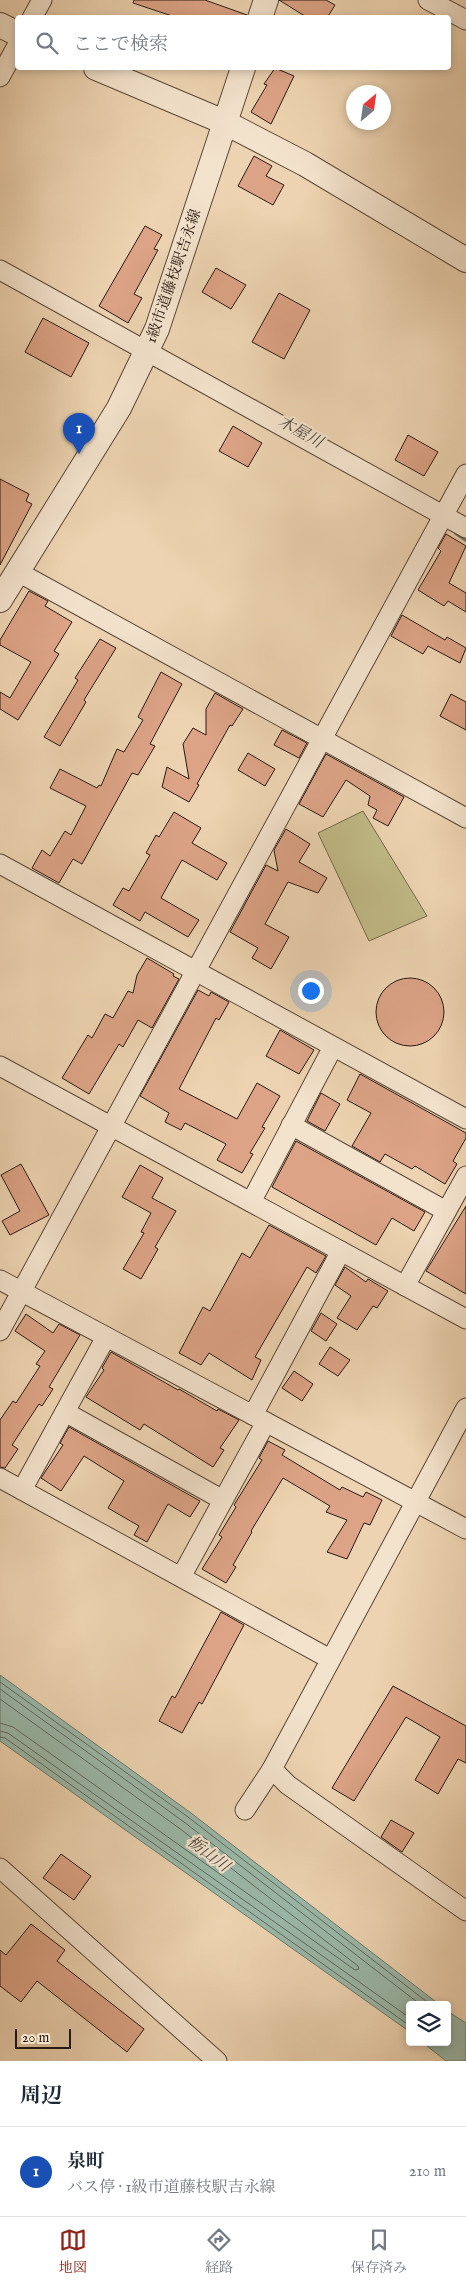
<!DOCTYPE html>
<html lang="ja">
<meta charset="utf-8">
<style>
:root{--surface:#fff;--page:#f2f2f3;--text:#1f2937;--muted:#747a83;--line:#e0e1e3;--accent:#8f2418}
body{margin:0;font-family:"IM FELL English","Noto Serif JP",serif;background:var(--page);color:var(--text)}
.controls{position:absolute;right:15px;bottom:15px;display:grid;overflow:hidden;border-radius:5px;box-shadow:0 2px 8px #0003}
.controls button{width:45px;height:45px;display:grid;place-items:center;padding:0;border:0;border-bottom:1px solid var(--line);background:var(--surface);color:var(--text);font:25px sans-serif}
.compass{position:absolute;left:346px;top:85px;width:45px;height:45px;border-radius:50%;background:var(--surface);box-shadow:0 2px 8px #0003;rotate:29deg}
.scale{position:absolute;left:15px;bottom:12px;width:56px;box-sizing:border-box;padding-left:5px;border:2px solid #2a1a11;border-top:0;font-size:14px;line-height:18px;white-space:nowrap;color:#2a1a11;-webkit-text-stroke:4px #f3e2cc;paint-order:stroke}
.you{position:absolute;left:310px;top:990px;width:18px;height:18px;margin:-12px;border:4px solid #fff;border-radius:50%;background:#1a73e8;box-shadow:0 0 0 8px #1a73e833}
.badge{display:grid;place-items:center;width:32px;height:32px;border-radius:50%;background:var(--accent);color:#fff;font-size:16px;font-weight:700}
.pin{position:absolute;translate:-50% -41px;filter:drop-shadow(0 1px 2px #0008)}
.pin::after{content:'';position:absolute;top:26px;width:18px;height:15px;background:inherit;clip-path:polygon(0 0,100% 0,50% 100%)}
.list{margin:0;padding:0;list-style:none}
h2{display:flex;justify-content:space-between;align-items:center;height:65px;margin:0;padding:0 20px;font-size:21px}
h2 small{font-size:16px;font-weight:400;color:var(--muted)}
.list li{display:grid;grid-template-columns:32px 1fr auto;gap:15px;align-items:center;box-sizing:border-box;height:90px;padding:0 20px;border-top:1px solid var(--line)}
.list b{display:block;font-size:19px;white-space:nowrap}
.list p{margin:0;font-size:16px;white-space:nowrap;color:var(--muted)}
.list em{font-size:16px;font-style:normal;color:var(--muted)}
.icon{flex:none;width:28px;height:28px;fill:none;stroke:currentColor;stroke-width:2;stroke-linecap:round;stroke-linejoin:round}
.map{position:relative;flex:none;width:466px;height:2061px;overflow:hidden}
.search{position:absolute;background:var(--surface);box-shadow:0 2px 8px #0003;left:15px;right:15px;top:15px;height:55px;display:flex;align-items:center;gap:12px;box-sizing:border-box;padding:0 18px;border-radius:5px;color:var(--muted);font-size:19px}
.sheet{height:155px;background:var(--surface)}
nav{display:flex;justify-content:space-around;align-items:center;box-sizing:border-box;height:70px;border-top:1px solid var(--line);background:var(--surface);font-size:14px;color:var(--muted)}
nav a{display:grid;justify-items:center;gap:2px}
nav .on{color:var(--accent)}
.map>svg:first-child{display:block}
.green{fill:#c0ba86;stroke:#756a4c}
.water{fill:#9ab8a9;stroke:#6d796c}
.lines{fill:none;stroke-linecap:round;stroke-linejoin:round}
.shore{stroke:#62695d;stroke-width:1}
.stream{stroke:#6d796c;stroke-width:5.5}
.building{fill:#dca386;stroke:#2a1a11}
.minor-casing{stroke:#5b4839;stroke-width:21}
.tertiary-casing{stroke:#5b4839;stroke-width:26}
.minor{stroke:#f3e2cc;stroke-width:19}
.tertiary{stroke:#f3e2cc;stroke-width:24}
.labels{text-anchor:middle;stroke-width:4.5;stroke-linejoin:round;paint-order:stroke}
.street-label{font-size:15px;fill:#2a1a11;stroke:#f3e2cc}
.water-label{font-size:16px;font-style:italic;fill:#4c493f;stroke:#f3e2cc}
</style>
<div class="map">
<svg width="466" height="2061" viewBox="0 0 466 2061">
<rect width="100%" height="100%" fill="#edd3b1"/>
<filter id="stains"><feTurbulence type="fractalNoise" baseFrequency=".004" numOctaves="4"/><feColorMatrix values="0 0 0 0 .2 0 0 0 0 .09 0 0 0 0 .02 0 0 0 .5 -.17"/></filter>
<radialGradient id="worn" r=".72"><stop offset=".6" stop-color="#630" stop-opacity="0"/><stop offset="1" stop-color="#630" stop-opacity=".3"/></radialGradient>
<path class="green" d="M363 811 427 916 369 941 318 833Z"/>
<g class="water">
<path d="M0 1675 191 1813 440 2005H410V2032L0 1741Z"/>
<path d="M447 2011 466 2023V2061H446L422 2042H447Z"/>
</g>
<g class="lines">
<g class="shore">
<path d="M0 1682 188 1817 431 2005"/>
<path d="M0 1689 184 1822 421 2005"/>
<path d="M0 1699 179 1828 358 1966 359 1969 355 1970 13 1727 0 1723"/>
<path d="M0 1731 8 1733 410 2018"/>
<path d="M0 1737 5 1738 410 2026"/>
</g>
<path class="stream" d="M457 533 466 539"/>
</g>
<g class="building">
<path d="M134 0H205L247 15V18H178L133 3Z"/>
<path d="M279 0H326L335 5 327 18H308Z"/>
<path d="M275 68 294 76 271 124 251 112 267 85 264 84Z"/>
<path d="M254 156 272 166 266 176 284 185 273 205 238 186Z"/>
<path d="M145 226 162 235 154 249 158 250 134 294 142 298 128 323 99 306Z"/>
<path d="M216 268 246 285 231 309 202 292Z"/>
<path d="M279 293 310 310 284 359 252 342Z"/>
<path d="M43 318 89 343 71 377 25 352Z"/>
<path d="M233 426 262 443 248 467 219 451Z"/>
<path d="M408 435 438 452 424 476 395 460Z"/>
<path d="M0 479 29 494 26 501 32 504 0 565Z"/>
<path d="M446 534 466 546 449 583 466 593V612L448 601 444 606 418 590 441 551 438 548Z"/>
<path d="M29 591 48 601 45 606 72 622 54 651 59 654 18 720 0 709V692L10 698 31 662 0 645V640Z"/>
<path d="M402 615 445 640 447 637 466 648 460 663 428 646 423 654 391 636Z"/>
<path d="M100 639 116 648 84 700 86 702 60 746 44 737 78 680 75 678Z"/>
<path d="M161 672 182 684 150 744 155 746 138 775 132 773 82 864 73 859 59 883 32 868 42 850 50 856 65 831 71 835 86 806 50 788 60 769 97 788 99 785 101 786 117 749 124 752 143 720 138 717Z"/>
<path d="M215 693 243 709 232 726 230 725 197 784 199 785 189 802 162 787 167 767 189 779 183 744 193 728 206 735V709Z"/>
<path d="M451 694 466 702V730L440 716Z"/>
<path d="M282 730 307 743 299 758 274 745Z"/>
<path d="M248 753 275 769 265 786 238 770Z"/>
<path d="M326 754 404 797 388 826 373 818 377 810 368 805 370 796 346 780 323 817 299 804Z"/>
<path d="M174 812 201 828 192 843 227 863 217 880 182 860 161 898 199 920 188 937 145 912 140 921 113 905 123 888 129 891 150 855 146 853 156 835 159 837Z"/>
<path d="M286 829 310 844 299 862 327 878 318 893 288 882 265 924 289 937 271 969 252 958 258 948 230 932 266 865 278 871 274 850Z"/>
<path d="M147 958 174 974 173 976 179 979 152 1028 138 1020 123 1047 119 1044 89 1094 62 1078 88 1035 92 1038 105 1014 113 1018 128 991 133 993 137 975Z"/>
<circle cx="410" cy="1012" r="34"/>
<path d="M198 990 209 996 211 992 229 1002 219 1020 216 1018 179 1089 237 1119 257 1083 280 1096 262 1127 265 1128 250 1153 253 1154 242 1173 217 1160 226 1144 185 1123 181 1130 165 1122 169 1113 140 1096Z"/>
<path d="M280 1030 314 1050 299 1074 266 1056Z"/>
<path d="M360 1074 466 1133V1138L453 1161 457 1164 445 1184 415 1166 412 1169 385 1154 380 1162 352 1146 371 1113 347 1100Z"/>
<path d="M321 1093 340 1104 325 1131 307 1121Z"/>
<path d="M296 1141 425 1212 414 1231 392 1218 376 1245 272 1187Z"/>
<path d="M21 1164 49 1215 10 1235 2 1221 20 1211 1 1175Z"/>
<path d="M140 1165 163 1178 152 1198 176 1211 155 1247 158 1249 141 1279 123 1269 144 1233 141 1232 151 1213 122 1197Z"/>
<path d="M466 1206V1294L426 1271Z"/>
<path d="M269 1225 326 1256 316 1273 307 1267 255 1357 261 1360 252 1380 209 1353 201 1365 179 1353 203 1307 210 1311 242 1253 250 1258Z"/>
<path d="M345 1267 366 1282 368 1279 388 1291 377 1308 373 1306 357 1330 337 1318 351 1296 335 1285Z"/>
<path d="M321 1313 337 1324 326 1341 311 1331Z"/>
<path d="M26 1314 53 1333 59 1324 80 1335 49 1387 53 1389 42 1406 39 1404 12 1445 18 1449 5 1468 0 1467V1420L13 1401 16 1403 40 1366 36 1364 45 1351 15 1331Z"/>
<path d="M330 1347 350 1360 338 1376 319 1364Z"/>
<path d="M111 1352 178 1390 179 1389 217 1411 218 1409 239 1420 220 1448 224 1450 213 1467 144 1424 140 1430 86 1397 104 1370 102 1368Z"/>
<path d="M294 1371 313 1384 302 1401 282 1388Z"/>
<path d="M69 1427 200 1501 190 1517 168 1504 147 1542 134 1535 139 1526 108 1508 124 1481 84 1456 61 1491 41 1478 63 1445 60 1443Z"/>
<path d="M268 1441 285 1450 282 1455 340 1490 342 1487 363 1497 366 1492 382 1500 370 1525 364 1523 347 1559 327 1552 347 1520 326 1512 330 1506 283 1478 251 1531 252 1532 233 1565 236 1567 226 1583 202 1569 222 1537 219 1535 236 1507 234 1505 262 1460 259 1458Z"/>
<path d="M221 1612 244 1625 202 1704 199 1702 182 1733 159 1721 172 1696 175 1698Z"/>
<path d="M393 1686 466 1726V1763L458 1759 438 1794 415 1780 440 1737 406 1717 354 1801 332 1788Z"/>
<path d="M391 1820 414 1833 402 1852 381 1837Z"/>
<path d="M61 1854 91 1876 74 1900 43 1878Z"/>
<path d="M31 1924 65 1950 57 1961 144 2029 127 2052 37 1981 21 2002 0 1986V1950L6 1955Z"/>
</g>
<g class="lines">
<g class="minor-casing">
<g id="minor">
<path d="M428 0 466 20"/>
<path d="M32 18 42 0"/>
<path d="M0 77 18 44"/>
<path d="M0 270 466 528"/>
<path d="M18 572 466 818"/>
<path d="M0 864 466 1119"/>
<path d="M0 1066 466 1319"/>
<path d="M291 1125 446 1211"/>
<path d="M251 1202 333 1047"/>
<path d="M0 1280 466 1529"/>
<path d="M405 1286 466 1176"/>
<path d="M0 1331 466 474"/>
<path d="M466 1408 272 1769 288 1785 466 1911"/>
<path d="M65 1412 223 1500"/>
<path d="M253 1415 341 1251"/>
<path d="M0 1478 330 1659"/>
<path d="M22 1490 106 1337"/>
<path d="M181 1577 266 1422"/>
<path d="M245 1810 272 1769"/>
<path d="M0 1868 217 2061"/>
</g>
</g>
<g class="tertiary-casing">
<g id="tertiary">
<path d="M260 18 266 0"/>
<path d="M0 25 18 34"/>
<path d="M96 68 224 122 305 164 466 260"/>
<path d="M0 600 119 408 157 329 243 68"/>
</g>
</g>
<use href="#minor" class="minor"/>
<use href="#tertiary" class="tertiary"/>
</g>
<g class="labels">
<g class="street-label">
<text transform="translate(173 276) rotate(-71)" y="5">1級市道藤枝駅吉永線</text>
</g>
<g class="water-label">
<text transform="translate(301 431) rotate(29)" y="6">木屋川</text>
<text transform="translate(209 1853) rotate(37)" y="6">栃山川</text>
</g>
</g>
<rect width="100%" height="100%" filter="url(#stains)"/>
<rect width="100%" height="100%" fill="url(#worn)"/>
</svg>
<div class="controls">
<button><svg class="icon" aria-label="layers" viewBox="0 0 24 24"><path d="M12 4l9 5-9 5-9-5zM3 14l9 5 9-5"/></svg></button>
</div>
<svg class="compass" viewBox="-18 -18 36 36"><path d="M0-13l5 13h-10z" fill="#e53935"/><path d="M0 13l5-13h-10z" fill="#747a83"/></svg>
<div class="scale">20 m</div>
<div class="you"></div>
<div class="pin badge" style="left:79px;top:454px;background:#1a4fb4">1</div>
<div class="search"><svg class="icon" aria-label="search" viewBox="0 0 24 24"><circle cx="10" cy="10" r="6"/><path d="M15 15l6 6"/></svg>ここで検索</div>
</div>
<section class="sheet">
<h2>周辺<small></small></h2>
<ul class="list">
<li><span class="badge" style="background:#1a4fb4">1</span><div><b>泉町</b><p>バス停 · 1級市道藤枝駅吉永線</p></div><em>210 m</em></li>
</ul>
</section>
<nav>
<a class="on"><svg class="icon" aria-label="map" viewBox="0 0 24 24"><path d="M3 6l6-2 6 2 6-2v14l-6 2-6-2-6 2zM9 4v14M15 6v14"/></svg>地図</a>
<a><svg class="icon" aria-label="directions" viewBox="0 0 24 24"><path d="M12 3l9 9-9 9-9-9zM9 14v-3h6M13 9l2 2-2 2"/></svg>経路</a>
<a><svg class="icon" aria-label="saved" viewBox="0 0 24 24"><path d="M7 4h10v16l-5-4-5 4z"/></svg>保存済み</a>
</nav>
